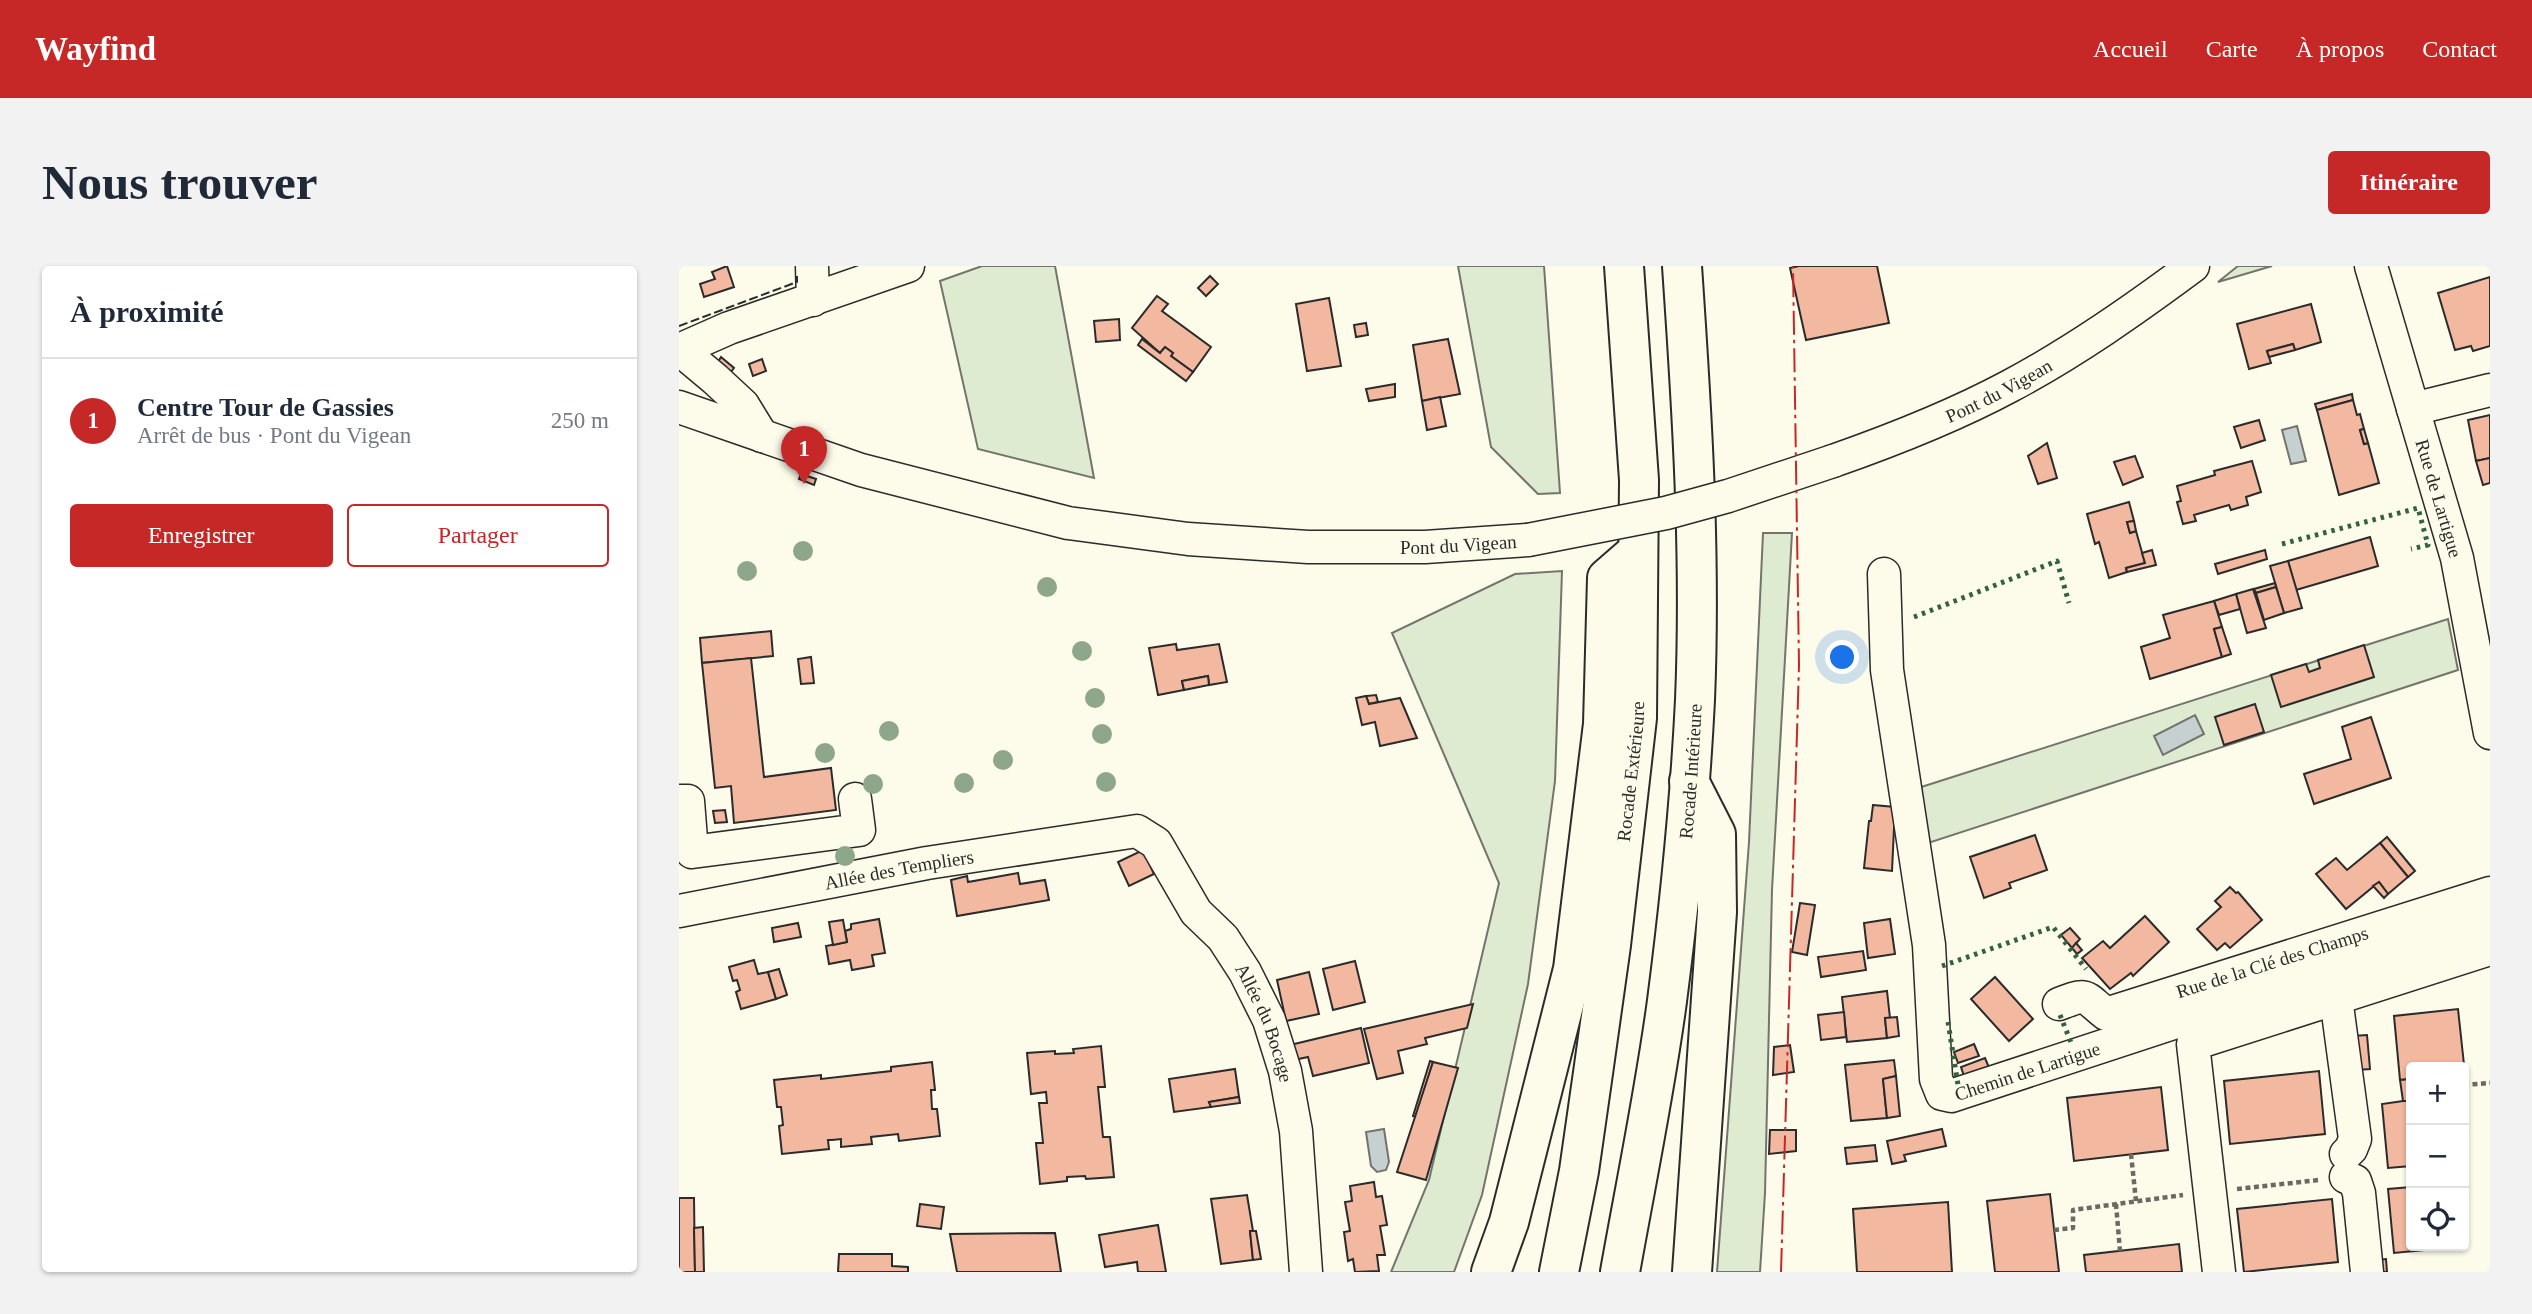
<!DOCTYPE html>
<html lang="fr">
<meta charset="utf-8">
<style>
:root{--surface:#fff;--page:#f2f2f3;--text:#1f2937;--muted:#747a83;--line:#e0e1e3;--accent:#c62828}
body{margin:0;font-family:"Times New Roman",serif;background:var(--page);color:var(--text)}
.controls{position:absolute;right:21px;bottom:21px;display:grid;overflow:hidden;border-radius:7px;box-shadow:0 2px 5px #0004}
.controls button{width:63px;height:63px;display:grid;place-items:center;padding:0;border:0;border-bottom:2px solid var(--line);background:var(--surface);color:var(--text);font:35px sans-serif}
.you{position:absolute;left:1164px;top:392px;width:24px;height:24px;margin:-18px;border:5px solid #fff;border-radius:50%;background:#1a73e8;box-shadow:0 0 0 10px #1a73e833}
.badge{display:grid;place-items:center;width:46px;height:46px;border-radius:50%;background:var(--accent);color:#fff;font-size:23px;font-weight:700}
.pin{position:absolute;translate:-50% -58px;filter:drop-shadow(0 2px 4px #0008)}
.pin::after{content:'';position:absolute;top:37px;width:24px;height:21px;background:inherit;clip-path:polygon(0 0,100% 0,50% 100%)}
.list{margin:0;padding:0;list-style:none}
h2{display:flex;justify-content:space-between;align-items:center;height:91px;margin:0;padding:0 28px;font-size:30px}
h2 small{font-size:23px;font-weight:400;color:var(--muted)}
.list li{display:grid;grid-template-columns:46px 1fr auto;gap:21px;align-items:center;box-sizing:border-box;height:126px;padding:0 28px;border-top:2px solid var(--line)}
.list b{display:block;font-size:26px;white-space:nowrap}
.list p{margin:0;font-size:23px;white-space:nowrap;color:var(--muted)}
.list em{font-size:23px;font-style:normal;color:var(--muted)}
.actions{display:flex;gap:14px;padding:21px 28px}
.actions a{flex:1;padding:16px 0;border:2px solid var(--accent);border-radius:7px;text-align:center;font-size:24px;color:var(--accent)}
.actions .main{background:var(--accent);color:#fff}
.icon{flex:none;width:38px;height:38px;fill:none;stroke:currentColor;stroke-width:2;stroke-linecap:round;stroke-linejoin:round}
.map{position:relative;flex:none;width:1811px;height:1006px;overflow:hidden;border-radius:7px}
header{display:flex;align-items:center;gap:42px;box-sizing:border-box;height:98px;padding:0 35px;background:var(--accent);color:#fff}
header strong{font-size:33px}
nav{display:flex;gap:38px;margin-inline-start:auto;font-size:24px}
.intro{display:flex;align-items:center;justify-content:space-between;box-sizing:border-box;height:168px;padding:0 42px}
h1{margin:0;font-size:49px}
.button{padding:18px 32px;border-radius:7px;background:var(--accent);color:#fff;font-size:24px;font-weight:700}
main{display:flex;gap:42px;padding:0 42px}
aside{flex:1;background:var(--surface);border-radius:7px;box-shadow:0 2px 5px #0004}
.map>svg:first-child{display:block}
.green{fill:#deebd1;stroke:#74746e;stroke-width:2}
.water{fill:#c7d0d0;stroke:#74746e;stroke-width:2}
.building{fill:#f2b8a0;stroke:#2b2b2b;stroke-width:2}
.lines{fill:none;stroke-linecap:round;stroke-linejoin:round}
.minor-casing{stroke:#2b2b2b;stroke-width:35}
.highway-casing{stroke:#2b2b2b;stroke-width:42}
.path{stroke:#6a6964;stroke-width:4.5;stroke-dasharray:5 3.5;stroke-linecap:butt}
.minor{stroke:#fdfbea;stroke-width:32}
.highway{stroke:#fdfbea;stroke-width:38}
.minor-bridge-casing{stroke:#2b2b2b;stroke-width:35;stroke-linecap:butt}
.minor-bridge{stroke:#fdfbea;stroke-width:32}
.hedge{stroke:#34623c;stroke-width:5;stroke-dasharray:3.5 5;stroke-linecap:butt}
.fence{stroke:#2b2b2b;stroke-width:2;stroke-dasharray:9 3.5;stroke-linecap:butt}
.power{stroke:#c62828;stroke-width:2;stroke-dasharray:24 5 3.5 5;stroke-linecap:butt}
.tree{fill:#8ea78a}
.labels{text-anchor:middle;stroke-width:5;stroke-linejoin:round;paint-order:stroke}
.street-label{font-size:19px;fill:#2b2b2b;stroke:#fdfbea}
</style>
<header>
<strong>Wayfind</strong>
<nav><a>Accueil</a><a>Carte</a><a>À propos</a><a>Contact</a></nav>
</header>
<div class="intro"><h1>Nous trouver</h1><a class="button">Itinéraire</a></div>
<main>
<aside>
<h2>À proximité<small></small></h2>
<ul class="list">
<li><span class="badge">1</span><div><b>Centre Tour de Gassies</b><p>Arrêt de bus · Pont du Vigean</p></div><em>250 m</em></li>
</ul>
<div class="actions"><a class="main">Enregistrer</a><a>Partager</a></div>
</aside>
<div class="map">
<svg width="1811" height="1006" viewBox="0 0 1811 1006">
<rect width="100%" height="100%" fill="#fdfbea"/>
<g class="green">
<path d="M303 0H376L415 212 299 183 261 15Z"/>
<path d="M779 0H865L881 227 859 228 812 181Z"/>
<path d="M1559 0H1593L1539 16Z"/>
<path d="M1084 267H1113L1093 624 1086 927 1081 1006H1038L1070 576Z"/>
<path d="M883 305 876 515 849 718 803 929 775 1006H712L750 914 820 617 713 367 836 308Z"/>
<path d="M1769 353 1779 404 1243 579 1236 523Z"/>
</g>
<g class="water">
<path d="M1618 160 1627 195 1612 198 1603 164Z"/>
<path d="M1516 449 1525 468 1484 489 1475 470Z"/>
<path d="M705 863 710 896 707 904 698 906 692 900 687 866Z"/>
</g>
<g class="building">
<path d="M48 0 55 21 25 31 21 18 36 13 33 6Z"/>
<path d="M1198 0 1210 57 1127 74 1111 2 1120 0Z"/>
<path d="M531 10 539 18 527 30 519 22Z"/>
<path d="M1811 11V80L1794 85 1792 80 1776 84 1759 27Z"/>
<path d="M478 30 489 38 483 45 532 81 514 106 492 90 494 87 486 81 481 87 453 62Z"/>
<path d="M650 32 662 100 628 105 617 38Z"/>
<path d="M1632 38 1642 76 1616 84 1614 78 1588 85 1592 97 1570 103 1558 58Z"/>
<path d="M440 53 441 74 417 76 415 55Z"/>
<path d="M687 57 689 69 677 71 675 59Z"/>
<path d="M463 73 481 87 486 81 494 87 492 90 514 106 507 115 459 79Z"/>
<path d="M769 73 781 128 743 135 734 79Z"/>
<path d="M1614 78 1616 84 1590 91 1588 85Z"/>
<path d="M42 91 55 102 51 107 39 96Z"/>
<path d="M83 93 87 105 74 110 70 98Z"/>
<path d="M716 118V131L690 135 687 123Z"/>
<path d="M1673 128 1674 134 1638 144 1636 138Z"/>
<path d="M761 131 767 160 748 164 743 135Z"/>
<path d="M1674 134 1678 149 1681 148 1685 163 1681 164 1685 178 1689 177 1700 217 1660 229 1638 144Z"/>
<path d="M1811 149V192L1797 195 1789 154Z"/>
<path d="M1580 154 1586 174 1562 182 1555 161Z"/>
<path d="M1685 163 1689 177 1685 178 1681 164Z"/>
<path d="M1368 177 1378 212 1359 218 1349 190Z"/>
<path d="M1456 190 1464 211 1444 219 1435 196Z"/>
<path d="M1811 192V217L1804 219 1797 195Z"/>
<path d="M1573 195 1582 226 1567 231 1569 239 1552 244 1550 239 1515 249 1517 255 1504 258 1498 236 1502 235 1498 220 1536 209 1535 205Z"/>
<path d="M122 208 137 213 135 219 120 213Z"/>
<path d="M1450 236 1455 255 1448 256 1451 267 1457 265 1466 297 1447 302 1448 306 1430 312 1420 276 1416 278 1408 248Z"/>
<path d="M1455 255 1457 265 1451 267 1448 256Z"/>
<path d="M1691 271 1699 300 1617 324 1609 295Z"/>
<path d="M1473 284 1477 299 1448 306 1447 302 1466 297 1463 287Z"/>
<path d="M1586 284 1588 293 1539 308 1536 298Z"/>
<path d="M1609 295 1623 342 1605 347 1591 300Z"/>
<path d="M1596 317 1597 321 1577 327 1575 323Z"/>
<path d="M1597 321 1605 347 1585 354 1577 327Z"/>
<path d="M1574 323 1587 362 1568 367 1557 328Z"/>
<path d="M1557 328 1561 343 1540 349 1535 335Z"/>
<path d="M1535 335 1543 361 1535 363 1543 391 1471 413 1462 381 1491 372 1484 349Z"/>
<path d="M1543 361 1552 388 1543 391 1535 363Z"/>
<path d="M92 365 94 390 23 397 21 372Z"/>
<path d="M497 378 498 384 540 378 548 416 530 419 529 410 503 415 505 424 479 429 470 382Z"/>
<path d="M1685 379 1695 411 1602 441 1592 409 1627 398 1630 406 1641 402 1639 394Z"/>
<path d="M132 391 135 417 122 418 119 393Z"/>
<path d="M72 392 85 511 152 502 157 544 55 557 52 520 36 522 23 397Z"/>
<path d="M529 410 530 419 505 424 503 415Z"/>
<path d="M697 429 699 436 690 438 687 430Z"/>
<path d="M687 430 690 438 721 432 738 472 701 480 696 456 683 459 677 432Z"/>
<path d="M1576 438 1585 466 1545 479 1536 451Z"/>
<path d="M1692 451 1712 512 1635 538 1625 508 1672 493 1663 461Z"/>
<path d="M1194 539 1216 541 1213 605 1185 602 1190 555H1192Z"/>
<path d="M46 544 48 556 36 557 34 545Z"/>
<path d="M1356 569 1368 604 1330 617 1332 622 1305 632 1291 591Z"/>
<path d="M1708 571 1736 605 1729 611 1701 577Z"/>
<path d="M1701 577 1729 611 1709 628 1700 616 1667 643 1637 608 1657 592 1668 604Z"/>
<path d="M464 584 475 608 450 620 439 596Z"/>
<path d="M339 607 341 618 366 614 370 634 278 650 272 614 288 610 289 616Z"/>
<path d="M1700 616 1709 628 1705 632 1694 620Z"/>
<path d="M1551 621 1557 627 1559 626 1583 654 1551 682 1546 677 1538 684 1518 663 1542 641 1536 635Z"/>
<path d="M1121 637 1136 639 1128 689 1113 686Z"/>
<path d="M1466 650 1490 676 1454 710 1452 707 1431 723 1403 692 1424 675 1431 682Z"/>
<path d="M200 653 206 687 193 689 195 700 173 704 171 694 150 698 147 680 168 676 166 665 172 663V658Z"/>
<path d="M1211 653 1216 688 1189 692 1185 657Z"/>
<path d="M164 654 168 676 154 679 150 656Z"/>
<path d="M119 657 122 671 95 676 93 662Z"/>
<path d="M1391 662 1401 673 1393 682 1382 669Z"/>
<path d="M1397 677 1403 684 1398 688 1393 682Z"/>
<path d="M1184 685 1187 704 1142 711 1139 691Z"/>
<path d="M75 694 79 708 89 706 97 733 62 743 57 726 61 724 58 714 54 715 50 701Z"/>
<path d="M676 695 686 736 654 744 644 703Z"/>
<path d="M100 703 108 729 97 733 89 706Z"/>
<path d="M630 706 640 748 607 755 598 714Z"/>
<path d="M1316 711 1354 753 1330 775 1292 733Z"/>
<path d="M1208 725 1211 752H1206L1208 772 1168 776 1163 731Z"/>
<path d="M794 738 788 762 746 772 748 778 719 785 724 807 698 813 685 763Z"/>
<path d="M1779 743 1786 808 1785 801H1732V813L1721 814 1715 750Z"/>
<path d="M1165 746 1167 771 1142 774 1139 749Z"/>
<path d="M1218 751 1220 770 1208 772 1206 752Z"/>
<path d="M682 762 690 797 634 810 629 791 615 794 611 779Z"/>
<path d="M1688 769 1691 803 1678 804 1674 770Z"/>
<path d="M1295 778 1300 790 1279 797 1275 786Z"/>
<path d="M1111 779 1115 806 1094 809 1095 781Z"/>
<path d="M422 780 426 821H419L424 871H431L435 911 407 913 406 910 388 911V915L361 918 357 877H364L360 837H368L367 826 352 828 348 787 376 785V788L395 787 394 783Z"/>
<path d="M1306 792 1311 804 1286 813 1282 801Z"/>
<path d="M1215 794 1217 810 1204 813 1208 852 1172 855 1166 799Z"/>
<path d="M751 795 754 796 737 851 734 850Z"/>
<path d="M253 796 256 824H252L253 843H258L261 870 220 875 219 868 192 871 193 878 162 881V873L153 874H149L150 883 103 888 100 860 104 859 102 841H98L95 814 142 809V813L212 805V801Z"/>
<path d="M754 796 779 802 747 914 718 906Z"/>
<path d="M556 803 560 831 530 836 532 841 495 846 490 813Z"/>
<path d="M1640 805 1646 868 1551 878 1545 815Z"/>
<path d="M1217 810 1221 850 1208 852 1204 813Z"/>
<path d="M1732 813V835H1724L1721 814Z"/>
<path d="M1482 821 1489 884 1395 895 1388 832Z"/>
<path d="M560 831 561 837 532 841 530 836Z"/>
<path d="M1724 835H1732V900L1709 902 1703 838Z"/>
<path d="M1263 863 1267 880 1225 889 1227 895 1213 898 1208 875Z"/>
<path d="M1091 864H1117V885L1090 888Z"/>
<path d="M1196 879 1198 895 1168 898 1166 882Z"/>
<path d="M695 916 697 931 703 930 708 959 701 960 706 989H698L700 1005 676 1006 674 993 669 995 665 966 671 965 666 936 673 935 671 920Z"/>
<path d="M1732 921V980H1766V982L1715 987 1709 923Z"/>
<path d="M1371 928 1380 1006H1316L1308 935Z"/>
<path d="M568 929 574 965H571L574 994 542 998 532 933Z"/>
<path d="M0 932H15L16 1006H0Z"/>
<path d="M1653 933 1659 996 1565 1006 1558 943Z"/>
<path d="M1269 936 1273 1006H1178L1174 943Z"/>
<path d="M241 938 265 941 262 963 238 960Z"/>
<path d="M479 959 487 1006H459L458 996 426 1001 420 969Z"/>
<path d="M24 961 25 1006H16L15 962Z"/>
<path d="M571 965H577L582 993 574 994Z"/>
<path d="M376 967 382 1006H278L271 968Z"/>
<path d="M1500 978 1503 1006H1407L1405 989Z"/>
<path d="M160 988H213V1000L229 1001V1006H159Z"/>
<path d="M1707 993 1708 1006H1699L1698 994Z"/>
</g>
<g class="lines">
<g class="minor-casing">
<g id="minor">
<path d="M133 0 134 34"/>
<path id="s1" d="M1692 0 1778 292 1811 467"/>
<path d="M0 83 36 113 64 139 83 170"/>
<path d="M0 84 50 62 229 0"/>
<path id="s2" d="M0 141 182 204 389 257 509 273 629 281H746L849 274"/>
<path d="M1734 143 1811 124"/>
<path id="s3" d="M1154 195C1214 174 1275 150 1331 120 1395 86 1456 43 1514 0"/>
<path id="s4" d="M1205 308 1208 404 1250 679 1257 813 1263 828 1272 830 1811 653"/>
<path d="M0 535H9L13 586 180 564 176 533"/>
<path id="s5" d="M0 645 248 597 458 565 477 577 517 646 544 672 566 706 590 754 606 805 617 865 627 1006"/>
<path d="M1657 732 1676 873 1672 883 1667 888"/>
<path id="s6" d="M1380 738C1410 726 1404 730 1427 748L1811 627"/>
<path d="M1667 911 1676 915 1680 927 1688 1006"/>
<path d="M1540 1006 1514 778 1811 683"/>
</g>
</g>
<g class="highway-casing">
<g id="highway">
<path d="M1010 515 1037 568 1038 646 1013 1006"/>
<path d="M812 1006 830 956 894 703 924 458 928 312 959 285"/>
<path id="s7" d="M880 1006 900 905 914 807 932 679 958 452 960 214 945 0"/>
<path id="s8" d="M941 1006C957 916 976 825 988 735 1001 635 1011 534 1016 434 1022 288 1013 145 1003 0"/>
</g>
</g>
<g class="path">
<path d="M1785 819 1811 817"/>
<path d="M1452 888 1457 935"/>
<path d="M1558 923 1640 914"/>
<path d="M1437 938 1441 985"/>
<path d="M1375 964 1394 962V944L1504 929"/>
</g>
<use href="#minor" class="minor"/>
<use href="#highway" class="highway"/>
<g class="minor-bridge-casing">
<path id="minor-bridge" d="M849 274 987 247 1049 230 1154 195"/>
</g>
<use href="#minor-bridge" class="minor-bridge"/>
<g class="hedge">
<path d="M1603 278 1739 242 1749 279 1732 283"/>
<path d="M1235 351 1378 295 1390 337"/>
<path d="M1263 700 1374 661 1407 703"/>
<path d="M1381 749 1393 779"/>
<path d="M1269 756 1279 819"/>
</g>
<path class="fence" d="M0 60 118 16V10"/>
<path class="power" d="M1102 1006 1120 399 1114 0"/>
</g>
<g class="tree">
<circle cx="124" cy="285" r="10"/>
<circle cx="68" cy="305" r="10"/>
<circle cx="368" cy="321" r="10"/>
<circle cx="403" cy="385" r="10"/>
<circle cx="416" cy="432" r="10"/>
<circle cx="210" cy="465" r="10"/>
<circle cx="423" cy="468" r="10"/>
<circle cx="146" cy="487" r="10"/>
<circle cx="324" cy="494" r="10"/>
<circle cx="427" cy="516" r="10"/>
<circle cx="285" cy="517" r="10"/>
<circle cx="194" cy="518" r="10"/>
<circle cx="166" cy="590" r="10"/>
</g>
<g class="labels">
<g class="street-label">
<text dy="7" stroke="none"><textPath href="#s3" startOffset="180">Pont du Vigean</textPath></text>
<text dy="7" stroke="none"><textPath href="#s1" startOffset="242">Rue de Lartigue</textPath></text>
<text dy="7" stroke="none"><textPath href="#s2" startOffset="798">Pont du Vigean</textPath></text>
<text dy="7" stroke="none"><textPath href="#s7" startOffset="506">Rocade Extérieure</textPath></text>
<text dy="7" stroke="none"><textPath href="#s8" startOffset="506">Rocade Intérieure</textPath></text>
<text dy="7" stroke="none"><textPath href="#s5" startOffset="224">Allée des Templiers</textPath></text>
<text dy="7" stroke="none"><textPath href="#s6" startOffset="228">Rue de la Clé des Champs</textPath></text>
<text dy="7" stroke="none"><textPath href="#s5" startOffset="700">Allée du Bocage</textPath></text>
<text dy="7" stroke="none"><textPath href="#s4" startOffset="614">Chemin de Lartigue</textPath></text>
</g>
</g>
</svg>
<div class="controls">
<button>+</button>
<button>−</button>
<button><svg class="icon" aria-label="locate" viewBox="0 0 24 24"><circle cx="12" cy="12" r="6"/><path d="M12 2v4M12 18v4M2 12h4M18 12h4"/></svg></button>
</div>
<div class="you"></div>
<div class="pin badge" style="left:125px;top:218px">1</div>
</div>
</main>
